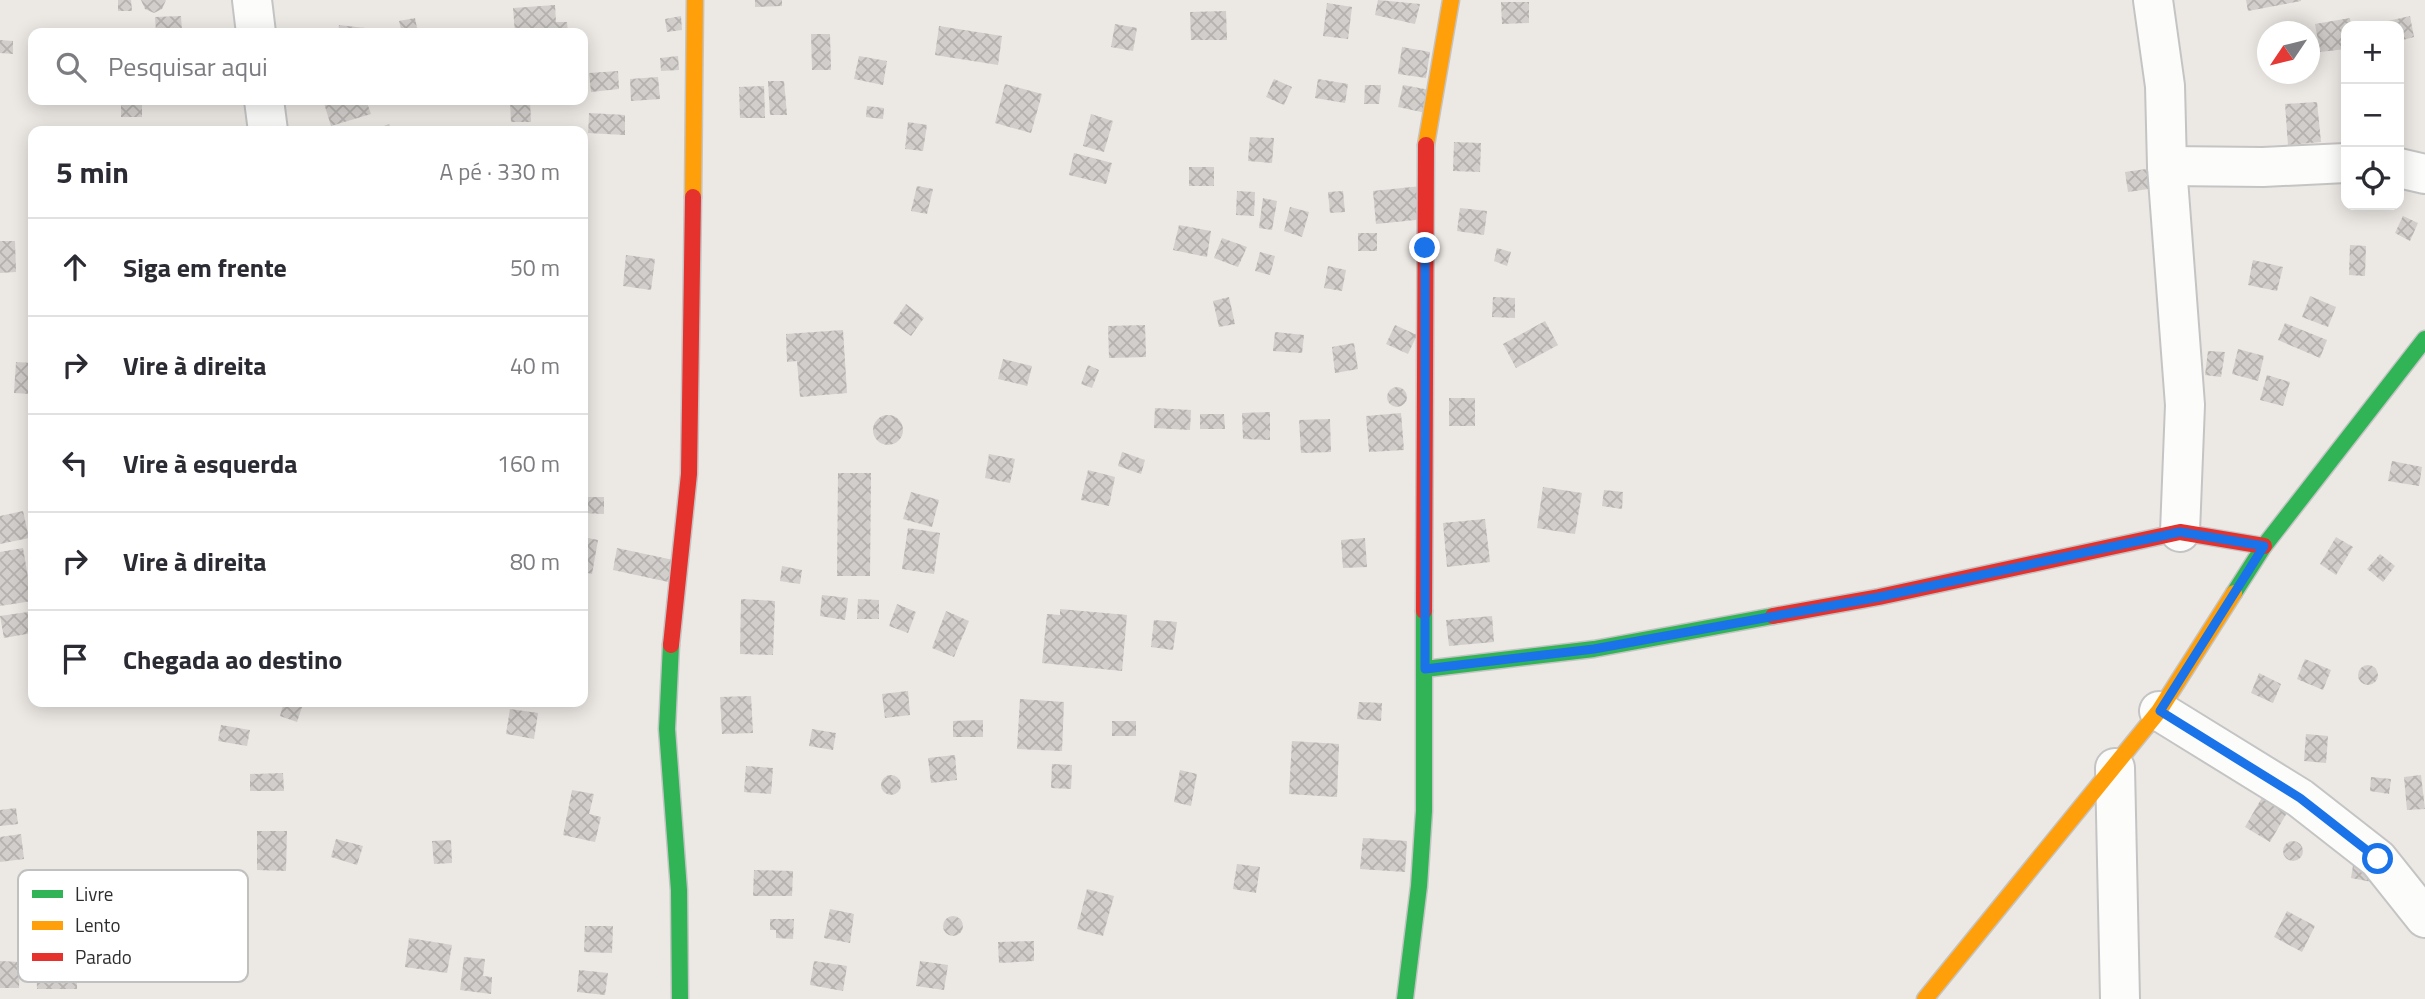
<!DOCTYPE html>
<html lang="pt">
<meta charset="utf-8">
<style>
:root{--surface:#fff;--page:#f7f7f7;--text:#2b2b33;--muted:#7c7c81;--line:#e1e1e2}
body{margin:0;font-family:"Titillium Web",sans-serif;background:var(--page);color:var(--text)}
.controls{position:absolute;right:21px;top:21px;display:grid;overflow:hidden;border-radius:14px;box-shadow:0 4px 18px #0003}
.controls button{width:63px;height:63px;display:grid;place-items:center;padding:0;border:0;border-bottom:2px solid var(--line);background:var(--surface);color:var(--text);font:35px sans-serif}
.compass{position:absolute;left:2257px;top:21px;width:63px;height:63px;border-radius:50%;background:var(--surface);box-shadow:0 4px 18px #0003;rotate:235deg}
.stop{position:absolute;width:21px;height:21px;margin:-16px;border:5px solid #1a73e8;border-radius:50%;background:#fff}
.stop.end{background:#1a73e8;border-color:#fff;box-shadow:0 2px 7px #0008}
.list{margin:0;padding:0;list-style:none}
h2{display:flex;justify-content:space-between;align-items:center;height:91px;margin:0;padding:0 28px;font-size:30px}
h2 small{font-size:23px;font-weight:400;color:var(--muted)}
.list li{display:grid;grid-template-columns:46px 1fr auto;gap:21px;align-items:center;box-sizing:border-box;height:98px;padding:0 28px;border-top:2px solid var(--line)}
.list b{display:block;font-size:26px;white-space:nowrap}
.list em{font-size:23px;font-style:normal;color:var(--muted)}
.icon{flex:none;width:38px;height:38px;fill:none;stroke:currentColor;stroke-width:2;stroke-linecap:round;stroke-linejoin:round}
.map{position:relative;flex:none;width:2425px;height:999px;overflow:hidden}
.search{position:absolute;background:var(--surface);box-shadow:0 4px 18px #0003;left:28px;top:28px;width:560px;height:77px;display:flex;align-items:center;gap:18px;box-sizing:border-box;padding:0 24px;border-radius:14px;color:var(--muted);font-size:26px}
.panel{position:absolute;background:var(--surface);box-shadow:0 4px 18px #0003;left:28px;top:126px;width:560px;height:581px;border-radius:14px}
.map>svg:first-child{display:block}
.building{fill:url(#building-cross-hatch)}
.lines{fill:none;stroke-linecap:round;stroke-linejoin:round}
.street-casing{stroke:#c5c4c5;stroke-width:42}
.fast-casing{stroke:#c5c4c5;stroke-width:19}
.slow-casing{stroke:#c5c4c5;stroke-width:19}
.jam-casing{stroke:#c5c4c5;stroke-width:19}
.street{stroke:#fcfcfb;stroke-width:38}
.fast{stroke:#30b455;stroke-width:16}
.slow{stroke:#ff9f0a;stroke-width:16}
.jam{stroke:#e5322d;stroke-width:16}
.route{stroke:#1a73e8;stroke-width:9}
.key{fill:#fff;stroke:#c0c0c0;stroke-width:2}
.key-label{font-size:19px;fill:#2e2e2e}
</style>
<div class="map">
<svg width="2425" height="999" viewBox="0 0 2425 999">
<defs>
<pattern id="building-cross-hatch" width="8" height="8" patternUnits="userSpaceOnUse" patternTransform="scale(1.75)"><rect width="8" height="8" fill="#d1cecb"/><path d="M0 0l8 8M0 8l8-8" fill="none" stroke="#b4b1af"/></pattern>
</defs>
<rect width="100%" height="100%" fill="#ece8e4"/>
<g class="building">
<path d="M118 0H131L132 11H118Z"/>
<path d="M141 0H166L162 9 154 13 145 9Z"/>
<path d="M755 0H782V6L755 7Z"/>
<path d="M1378 0 1420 4 1415 24 1375 15Z"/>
<path d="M2246 0H2301V1L2248 11Z"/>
<path d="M1501 2H1529V23L1502 24Z"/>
<path d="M1327 3 1352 7 1348 39 1323 36Z"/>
<path d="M555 5 556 22H567L568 33H515L513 8Z"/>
<path d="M1226 11 1227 40H1191L1190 12Z"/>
<path d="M181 16 182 31 156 32 155 17Z"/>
<path d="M681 16 682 30 667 32 665 19Z"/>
<path d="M2410 16 2414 37 2399 41V26H2389L2388 21Z"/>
<path d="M415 18 418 33H402L399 21Z"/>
<path d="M2350 18 2351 26H2346V49L2320 52 2315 24Z"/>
<path d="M1115 24 1137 28 1133 51 1111 47Z"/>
<path d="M339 25 365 28 364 33H338Z"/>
<path d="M939 26 1002 36 998 65 935 55Z"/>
<rect x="122" y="29" width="25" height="4"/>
<path d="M811 34H830L831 70H812Z"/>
<path d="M0 40 13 41V54L0 53Z"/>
<path d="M1402 47 1430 52 1426 78 1398 74Z"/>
<path d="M678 56 679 70 661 71 660 58Z"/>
<path d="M859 56 887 61 883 85 854 79Z"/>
<path d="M618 71 619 89 591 92 589 73Z"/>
<path d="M658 77 660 99 631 101 630 79Z"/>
<path d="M1274 79 1292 87 1284 105 1266 97Z"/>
<path d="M1318 79 1348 84 1345 103 1315 98Z"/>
<path d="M768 81H784L787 115H770Z"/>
<path d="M1005 84 1042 94 1031 133 995 123Z"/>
<path d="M1365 85H1381L1379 104H1364Z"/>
<path d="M1403 85 1430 90 1426 113 1398 107Z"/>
<path d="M764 86 765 118H740L739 87Z"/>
<rect x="121" y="100" width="21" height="17"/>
<path d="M323 100H366L371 114 331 126Z"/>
<path d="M510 101H530L531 122H511Z"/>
<path d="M2317 102 2321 142 2288 145 2285 104Z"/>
<path d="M867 106 884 108 883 119 866 117Z"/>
<path d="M589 113 625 115V135L588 133Z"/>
<path d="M1091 114 1113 121 1104 152 1083 146Z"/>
<path d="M908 122 927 125 923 151 905 149Z"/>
<path d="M389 124 392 131H371Z"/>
<path d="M158 126 159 131H139V128Z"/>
<path d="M1250 137 1274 138 1272 163 1248 161Z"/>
<path d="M1454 142 1481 143 1480 172 1453 171Z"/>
<path d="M1074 153 1112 163 1106 184 1069 175Z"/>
<rect x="1189" y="167" width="25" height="19"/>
<path d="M2153 168 2155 188 2128 192 2125 172Z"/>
<path d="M917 186 933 189 927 214 911 211Z"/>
<path d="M1422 186 1425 219 1376 224 1373 191Z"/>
<path d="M1237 191 1255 192 1254 216 1236 215Z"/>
<path d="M1343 191 1345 212 1330 213 1328 192Z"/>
<path d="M1263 198 1277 201 1272 230 1259 228Z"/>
<path d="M1290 207 1309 212 1302 237 1284 231Z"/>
<path d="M1460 208 1487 211 1484 235 1457 231Z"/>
<path d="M2403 216 2418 223 2410 241 2395 233Z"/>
<path d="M1179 225 1211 231 1207 257 1173 250Z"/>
<rect x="1358" y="233" width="19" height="18"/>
<path d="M1222 238 1247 247 1238 267 1214 258Z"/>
<path d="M0 241H15L16 272 0 273Z"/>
<path d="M2350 245 2366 246 2365 276 2349 275Z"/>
<path d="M1497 248 1511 252 1507 266 1494 261Z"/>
<path d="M1260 252 1275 256 1270 275 1255 271Z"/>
<path d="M626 255 655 259 651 290 623 286Z"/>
<path d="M2253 260 2283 267 2277 291 2248 285Z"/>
<path d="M1328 266 1346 270 1342 291 1324 288Z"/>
<path d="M2310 296 2336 307 2328 327 2302 317Z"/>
<path d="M1229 297 1235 324 1219 327 1213 301Z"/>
<path d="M1493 297 1515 298V318L1492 317Z"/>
<path d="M906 304 924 318 911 336 893 323Z"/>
<path d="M1545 321 1558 345 1516 368 1503 344Z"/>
<path d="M2285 323 2327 340 2320 358 2278 340Z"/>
<path d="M1145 325 1146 357 1109 358 1108 326Z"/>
<path d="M1395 325 1417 335 1408 354 1386 344Z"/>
<path d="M843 330 847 393 800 397 797 361 787 362 786 334Z"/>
<path d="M1275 332 1304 335 1302 353 1273 351Z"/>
<path d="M1354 343 1358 369 1335 373 1332 347Z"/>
<path d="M2238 349 2264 356 2258 381 2232 374Z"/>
<path d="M2208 351 2225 352 2221 377 2205 375Z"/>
<path d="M1003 359 1032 366 1027 386 998 379Z"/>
<path d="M16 362 32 363 31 394 14 393Z"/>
<path d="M1088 365 1099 370 1092 388 1081 384Z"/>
<path d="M2267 375 2290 382 2283 406 2260 400Z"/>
<circle cx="1397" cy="397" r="10"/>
<rect x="1449" y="398" width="26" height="28"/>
<path d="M1155 408 1191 410 1190 430 1154 428Z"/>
<path d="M1270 412V440L1243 439 1242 413Z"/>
<path d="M1401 413 1404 450 1369 452 1366 416Z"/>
<path d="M1200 414H1224L1225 429H1200Z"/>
<circle cx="888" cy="430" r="15"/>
<path d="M1330 419 1331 452 1301 453 1299 420Z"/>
<path d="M1122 452 1145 460 1141 474 1118 466Z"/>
<path d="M989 454 1015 459 1010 483 985 478Z"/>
<path d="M2392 461 2422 467 2419 486 2388 481Z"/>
<path d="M1088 470 1115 477 1109 506 1081 500Z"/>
<path d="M838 473H871L870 576H837Z"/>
<path d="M1543 487 1582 493 1575 534 1537 528Z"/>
<path d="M1604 490 1623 492 1622 509 1602 506Z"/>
<path d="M911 492 939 500 932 527 903 519Z"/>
<path d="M583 497H604V514L583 513Z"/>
<path d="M23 511 29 538 0 544V516Z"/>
<path d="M1485 519 1490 562 1447 567 1443 523Z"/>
<path d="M908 528 940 533 934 574 902 569Z"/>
<path d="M583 537 598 540 592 574 583 572Z"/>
<path d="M2336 537 2353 547 2336 575 2320 564Z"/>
<path d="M1365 538 1367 567 1343 568 1341 540Z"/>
<path d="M23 548 32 601 0 606V552Z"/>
<path d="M617 548 678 561 673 583 613 570Z"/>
<path d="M2380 554 2395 566 2383 582 2367 569Z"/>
<path d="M782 566 802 570 800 584 780 581Z"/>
<path d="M822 595 848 598 845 620 820 616Z"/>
<path d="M741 599 775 601 773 655 740 654Z"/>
<path d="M858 599 879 600V619H857Z"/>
<path d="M897 604 916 612 908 633 889 626Z"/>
<path d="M1060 609 1127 615 1122 671 1042 663 1047 614 1060 615Z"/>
<path d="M946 611 969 621 954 657 932 648Z"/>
<path d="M28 612 32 633 4 638 0 616Z"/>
<path d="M1492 616 1494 642 1449 646 1446 620Z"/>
<path d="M1154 620 1177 622 1173 650 1151 647Z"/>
<path d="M2305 659 2331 670 2323 690 2297 679Z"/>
<circle cx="2368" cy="675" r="10"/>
<path d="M2259 673 2281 684 2273 703 2251 693Z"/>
<path d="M908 691 910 715 885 718 882 694Z"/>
<path d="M751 696 753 733 722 734 720 697Z"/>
<path d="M1020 699 1064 702 1062 751 1017 749Z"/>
<path d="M284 702 303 704 297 722 280 716Z"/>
<path d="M1359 702 1382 703 1381 721 1357 719Z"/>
<path d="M510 709 538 713 534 739 506 734Z"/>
<path d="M983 720V737H953V721Z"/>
<rect x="1112" y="721" width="24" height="15"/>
<path d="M221 725 250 730 247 746 218 741Z"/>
<path d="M812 729 836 733 833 750 809 746Z"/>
<path d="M2306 734 2328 736 2326 763 2304 761Z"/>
<path d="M1292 741 1339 744 1337 797 1289 794Z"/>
<path d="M955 755 957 780 931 783 928 758Z"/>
<path d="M1052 764 1072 765 1071 789 1051 788Z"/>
<path d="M746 766 773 768 771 794 744 792Z"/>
<path d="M1180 770 1197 774 1191 806 1174 802Z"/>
<path d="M283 773 284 791H250V774Z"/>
<path d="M2421 775 2425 809 2407 810 2404 777Z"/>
<circle cx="891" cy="785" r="10"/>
<path d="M2371 777 2391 779 2389 794 2370 791Z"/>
<path d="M2267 789 2292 804 2270 842 2245 827Z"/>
<path d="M572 790 594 794 589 814 601 817 595 842 563 835Z"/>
<path d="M16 808 18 824 0 826V810Z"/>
<path d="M257 831H287L286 871 257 870Z"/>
<path d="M21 834 24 859 0 862V837Z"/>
<path d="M1363 838 1407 841 1405 872 1360 869Z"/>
<path d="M336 839 363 846 357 865 331 857Z"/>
<path d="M451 840 452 863 434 864 432 841Z"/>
<circle cx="2293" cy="851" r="10"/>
<path d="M2354 859 2372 882 2351 878Z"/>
<path d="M1237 864 1260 867 1256 893 1233 889Z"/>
<path d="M754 870 793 871 792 896H753Z"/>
<path d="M1087 889 1114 896 1103 936 1077 929Z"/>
<path d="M830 909 854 914 850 943 824 938Z"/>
<path d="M2287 911 2315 926 2302 952 2274 937Z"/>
<circle cx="953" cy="926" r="10"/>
<path d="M770 919H794L793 939 776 938V930H770Z"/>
<path d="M585 926H613L612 953 584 952Z"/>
<path d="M409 938 452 945 447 973 405 967Z"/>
<path d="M1034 941V961L999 963 998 942Z"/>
<path d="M464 957 485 959 483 976 492 977 491 994 460 990Z"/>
<path d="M36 958H77V989H37Z"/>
<path d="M0 961 20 962 19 988H0Z"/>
<path d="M814 961 847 966 843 991 810 985Z"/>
<path d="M920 961 948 965 944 990 916 986Z"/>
<path d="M579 970 608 973 605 995 577 992Z"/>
</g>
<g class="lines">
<g class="street-casing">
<g id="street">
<path d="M252 0 256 33"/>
<path d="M2153 0 2165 86 2167 166 2185 405 2180 532"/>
<path d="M264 100 268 131"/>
<path d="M2167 166 2263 167 2346 163"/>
<path d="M2399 168 2425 174"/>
<path d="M2159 711 2300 798 2378 859 2425 918"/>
<path d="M2115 768 2120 999"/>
</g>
</g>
<g class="fast-casing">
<g id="fast">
<path d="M2234 593 2264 546 2425 339"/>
<path d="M671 645 667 729 679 890 680 999"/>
<path d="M1425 669 1594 649 1773 616"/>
<path d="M1405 999 1419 886 1424 811V611"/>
</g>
</g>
<g class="slow-casing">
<g id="slow">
<path d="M1426 145 1451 0"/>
<path d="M693 197 695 0"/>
<path d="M1925 999 2159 711 2234 593"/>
</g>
</g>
<g class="jam-casing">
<g id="jam">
<path d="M1424 611 1426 145"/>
<path d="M1773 616 1879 597 2180 532 2264 546"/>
<path d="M671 645 689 474 693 197"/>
</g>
</g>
<use href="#street" class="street"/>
<use href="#fast" class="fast"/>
<use href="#slow" class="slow"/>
<use href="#jam" class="jam"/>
</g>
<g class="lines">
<path class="route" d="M1425 248V669L1594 649 1879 597 2180 532 2264 546 2160 711 2300 798 2378 859"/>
</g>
<rect x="18" y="870" width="230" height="112" rx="10" class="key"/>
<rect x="32" y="890" width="31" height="8" fill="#30b455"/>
<rect x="32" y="921" width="31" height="9" fill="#ff9f0a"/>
<rect x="32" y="953" width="31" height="8" fill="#e5322d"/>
<g class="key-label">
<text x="75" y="901">Livre</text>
<text x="75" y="932">Lento</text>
<text x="75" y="964">Parado</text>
</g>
</svg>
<div class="controls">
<button>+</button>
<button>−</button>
<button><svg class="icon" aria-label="locate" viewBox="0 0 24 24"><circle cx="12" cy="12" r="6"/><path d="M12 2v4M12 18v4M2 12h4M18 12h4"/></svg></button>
</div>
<svg class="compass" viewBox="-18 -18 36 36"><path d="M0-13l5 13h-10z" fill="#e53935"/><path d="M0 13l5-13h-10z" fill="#7c7c81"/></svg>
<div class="stop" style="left:2378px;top:859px"></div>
<div class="stop end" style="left:1425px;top:248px"></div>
<div class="search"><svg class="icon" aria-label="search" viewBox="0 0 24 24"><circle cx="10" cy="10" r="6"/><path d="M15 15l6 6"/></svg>Pesquisar aqui</div>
<section class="panel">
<h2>5 min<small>A pé · 330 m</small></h2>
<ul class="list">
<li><svg class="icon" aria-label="ahead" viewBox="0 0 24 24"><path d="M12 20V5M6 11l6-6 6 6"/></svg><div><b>Siga em frente</b></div><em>50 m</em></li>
<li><svg class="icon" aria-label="right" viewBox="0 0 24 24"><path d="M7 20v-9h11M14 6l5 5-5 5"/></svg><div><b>Vire à direita</b></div><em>40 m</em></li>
<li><svg class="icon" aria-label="left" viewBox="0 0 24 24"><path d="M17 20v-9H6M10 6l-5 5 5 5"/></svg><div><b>Vire à esquerda</b></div><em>160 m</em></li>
<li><svg class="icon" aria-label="right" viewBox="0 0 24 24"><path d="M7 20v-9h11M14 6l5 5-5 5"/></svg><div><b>Vire à direita</b></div><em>80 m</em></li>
<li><svg class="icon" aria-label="arrive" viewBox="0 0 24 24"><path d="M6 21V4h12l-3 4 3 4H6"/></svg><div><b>Chegada ao destino</b></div></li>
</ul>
</section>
</div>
